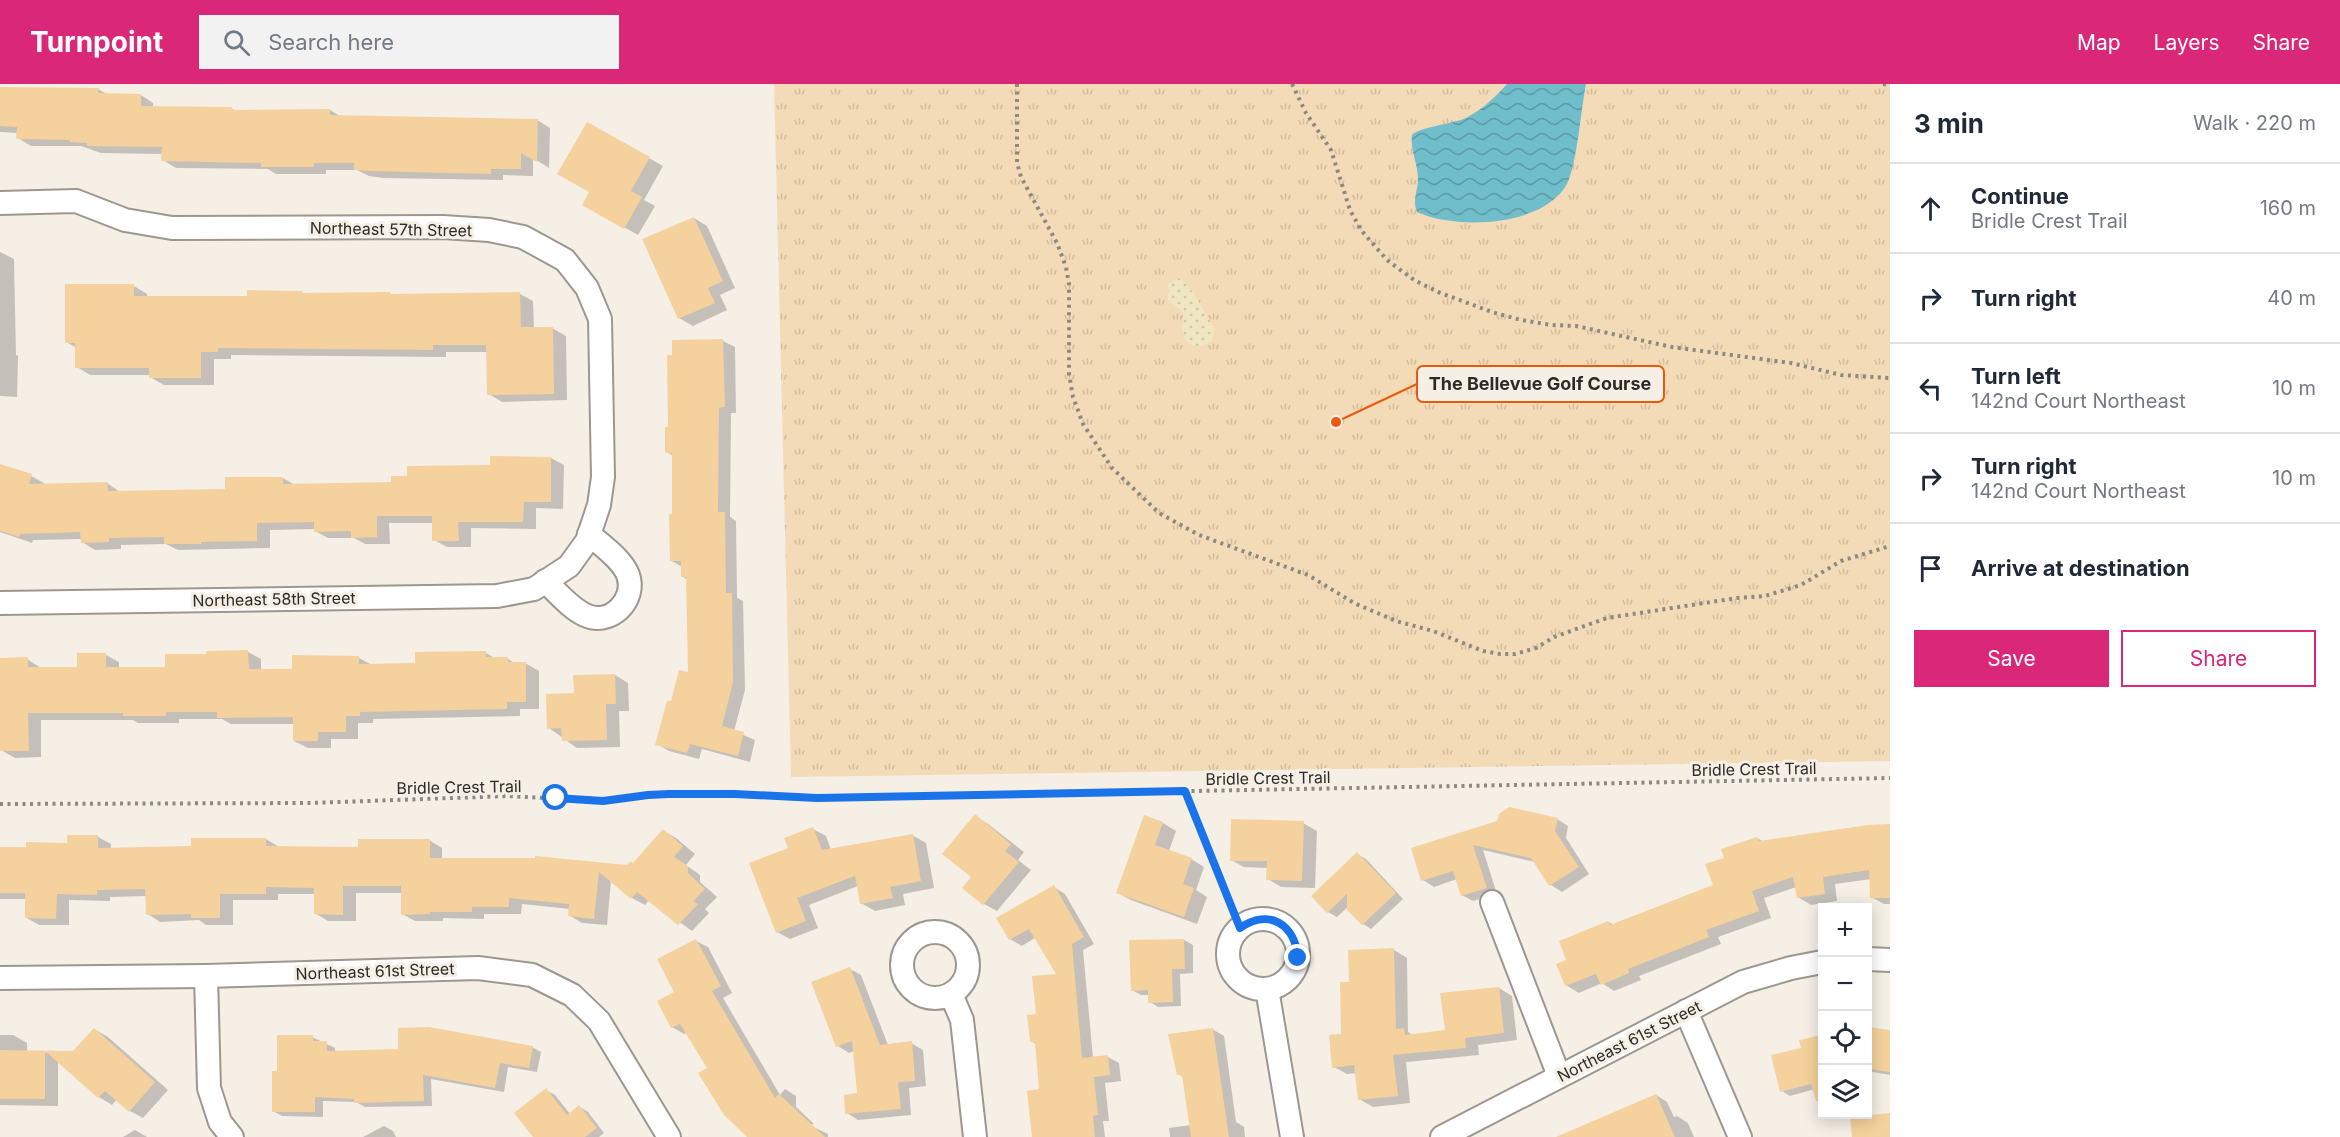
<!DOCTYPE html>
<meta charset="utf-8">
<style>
:root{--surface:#fff;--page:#f2f2f3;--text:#1f2937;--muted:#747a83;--line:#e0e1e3;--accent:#db2777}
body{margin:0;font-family:Inter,sans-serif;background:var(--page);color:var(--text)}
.controls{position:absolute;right:18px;bottom:18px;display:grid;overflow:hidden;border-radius:0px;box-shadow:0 3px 15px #0003}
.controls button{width:54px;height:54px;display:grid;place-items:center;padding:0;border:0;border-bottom:2px solid var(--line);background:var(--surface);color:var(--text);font:30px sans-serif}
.stop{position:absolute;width:18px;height:18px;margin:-14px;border:4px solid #1a73e8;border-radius:50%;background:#fff}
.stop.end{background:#1a73e8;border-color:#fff;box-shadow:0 2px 6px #0008}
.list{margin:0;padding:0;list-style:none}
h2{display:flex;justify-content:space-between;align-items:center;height:78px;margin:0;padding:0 24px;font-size:26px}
h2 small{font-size:20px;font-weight:400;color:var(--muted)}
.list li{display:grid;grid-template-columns:39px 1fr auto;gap:18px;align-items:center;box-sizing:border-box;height:90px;padding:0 24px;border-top:2px solid var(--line)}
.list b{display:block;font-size:22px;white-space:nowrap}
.list p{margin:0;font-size:20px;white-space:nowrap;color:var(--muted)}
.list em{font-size:20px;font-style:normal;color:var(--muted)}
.actions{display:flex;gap:12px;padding:18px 24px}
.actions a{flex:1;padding:14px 0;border:2px solid var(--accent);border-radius:0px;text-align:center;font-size:21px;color:var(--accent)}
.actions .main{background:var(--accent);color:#fff}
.icon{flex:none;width:33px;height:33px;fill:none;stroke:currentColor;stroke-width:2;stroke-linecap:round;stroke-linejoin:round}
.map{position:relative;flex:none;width:1890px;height:1053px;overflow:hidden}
header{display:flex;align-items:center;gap:36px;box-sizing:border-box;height:84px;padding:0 30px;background:var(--accent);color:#fff}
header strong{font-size:28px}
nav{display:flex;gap:33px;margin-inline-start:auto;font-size:21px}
.search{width:420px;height:54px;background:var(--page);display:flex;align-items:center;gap:15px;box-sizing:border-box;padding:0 21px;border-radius:0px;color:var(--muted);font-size:22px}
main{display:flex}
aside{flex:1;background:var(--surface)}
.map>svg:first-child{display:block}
.grass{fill:url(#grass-tufts)}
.sand{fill:url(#sand-dots)}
.water{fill:url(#water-waves)}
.shadow{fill:#0003}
.building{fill:#f5d19d}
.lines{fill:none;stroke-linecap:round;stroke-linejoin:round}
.street-casing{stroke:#9d978f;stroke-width:26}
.path{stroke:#8c8882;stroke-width:4;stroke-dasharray:3 4.5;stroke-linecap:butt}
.street{stroke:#fff;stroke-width:22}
.route{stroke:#1a73e8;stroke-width:8}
.labels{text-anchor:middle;stroke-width:6;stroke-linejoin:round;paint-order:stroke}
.street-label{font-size:16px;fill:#2d2a27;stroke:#f5efe6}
.leader{fill:none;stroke:#e8590c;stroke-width:2}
.callout-dot{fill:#e8590c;stroke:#f5efe6;stroke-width:2}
.callout{fill:#f5efe6;stroke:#e8590c;stroke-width:2}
.callout-label{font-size:18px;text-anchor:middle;font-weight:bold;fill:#2d2a27}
</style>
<header>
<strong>Turnpoint</strong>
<div class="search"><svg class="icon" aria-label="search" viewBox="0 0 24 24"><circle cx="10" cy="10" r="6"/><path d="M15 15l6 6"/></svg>Search here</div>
<nav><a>Map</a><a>Layers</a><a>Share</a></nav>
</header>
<main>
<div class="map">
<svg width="1890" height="1053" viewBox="0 0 1890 1053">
<defs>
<pattern id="grass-tufts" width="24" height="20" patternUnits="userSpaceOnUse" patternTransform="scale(1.5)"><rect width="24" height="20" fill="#f4dbb7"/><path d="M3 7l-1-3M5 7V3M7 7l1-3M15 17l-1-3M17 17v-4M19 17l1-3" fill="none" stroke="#d2bc9d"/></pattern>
<pattern id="sand-dots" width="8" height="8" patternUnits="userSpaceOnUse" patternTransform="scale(1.5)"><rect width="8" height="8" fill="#f0e6c1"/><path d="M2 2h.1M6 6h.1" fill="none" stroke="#cec5a6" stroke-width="1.8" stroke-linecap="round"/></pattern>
<pattern id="water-waves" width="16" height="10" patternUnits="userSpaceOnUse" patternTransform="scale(1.5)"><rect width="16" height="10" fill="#70bdcb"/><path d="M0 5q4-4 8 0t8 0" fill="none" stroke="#5c9aa5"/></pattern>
</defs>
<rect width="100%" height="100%" fill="#f5efe6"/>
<path class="grass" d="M774 0H1890V677L791 693Z"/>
<path class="sand" d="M1178 194C1189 196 1206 232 1214 243L1213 255C1203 266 1185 264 1183 248 1182 241 1184 234 1183 228L1168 216V200Z"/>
<path class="water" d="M1507 0H1586C1581 25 1577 80 1567 100 1543 143 1456 146 1417 128 1412 116 1418 107 1418 95 1418 80 1410 66 1412 51 1419 43 1453 40 1466 34 1481 26 1496 13 1507 0Z"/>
<g class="shadow">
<path d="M0 4 98 5 108 11H141L153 19V23L232 25 236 27 330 26 340 32 537 36 550 44 549 84 533 74V92L503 91V96L383 94 369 92 357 86H326V90H276L268 85 176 84 163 76V70L101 69 81 62H31L18 54V49L0 48Z"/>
<path d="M588 40 663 82 644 116 655 122 638 151 584 121 591 108Z"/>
<path d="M694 134 707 142 735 204 720 211 727 226 693 242 679 234Z"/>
<path d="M0 168 14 175 16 271 18 272 17 313 0 312Z"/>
<path d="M134 202 147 210V213H249L302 209 305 211 393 212 520 210 533 217 534 245 552 244 566 252 567 316 502 318 489 310 488 268H446V273L231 271V275H214V301H164L150 293V291H90L77 283V264L66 258Z"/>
<path d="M723 257 735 263 736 329H731L730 433 736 437 737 514 743 517 745 606 734 647 755 656 750 678 702 665 699 675 669 667 657 660 672 619 689 590 687 495 683 493 682 483 672 477 674 372 666 368 670 345Z"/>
<path d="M551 374 564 381 563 425 536 424V445L471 444V463H447L434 456V439H389L390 460H365L354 454H328L315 447V445L270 446V464L178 466 166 460 121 461V465L95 466 82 458V455L33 456 32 459 0 448V381L31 392 44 399 43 401 107 399 120 408 226 406 283 394 295 401 393 399Z"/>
<path d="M248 568 261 575V587L294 586 359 574 372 581 417 580 486 569 496 575H508L516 580 525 579 539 587V625H520V632L373 635V639H358V655H331V664H308L294 657V640H231L222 635H179V639H138L133 636H41V673L15 674 1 666 0 575H27L41 584H79L106 571 119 578V585H167L208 571Z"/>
<path d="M615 591 628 599 629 627H619L620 663 577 664 549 644Z"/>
<path d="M975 732 988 740 1024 768 1018 776 1031 786 997 827 984 820 973 792Z"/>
<path d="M1557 735 1568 742 1566 754 1589 790 1562 808 1551 801 1535 778 1483 766 1497 810 1473 817 1462 811 1457 795 1434 803 1423 796 1413 765Z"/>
<path d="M1163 739 1176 747 1169 767 1191 775 1204 783 1196 806 1207 813 1197 840 1131 816 1118 809Z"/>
<path d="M1303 739 1317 747 1315 804 1281 803 1268 795V784L1244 783 1231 776Z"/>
<path d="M1890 742V820H1884L1871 813V795L1835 800 1837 817 1811 821 1798 813 1796 803 1764 814 1771 834 1718 853 1721 860 1639 892 1641 896 1614 907 1602 899 1579 909 1566 901 1568 877 1608 838 1614 841 1714 802 1726 774 1757 754 1764 758Z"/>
<path d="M813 745 826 752 831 766 912 751 926 759 934 804 903 810 905 821 875 827 861 819 858 802 809 821 818 844 790 855 777 848 790 765Z"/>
<path d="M663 747 676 754 695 770 686 781 700 791V798L717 813 705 825 709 829 692 847 649 816 645 821 632 814 611 797 607 841 582 839 569 831 570 825 522 820 521 830H484V835L443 834V837H415L402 830V809H356V837H328L315 829V810H278V816H233V841H206L199 836 160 838 148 830 147 812 110 813V817L69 816V841H39L27 834V815H0V765L68 760 98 753 111 760V765L193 764 266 755 279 763 359 765 429 756 442 764V775L627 783 634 780Z"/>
<path d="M1357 770 1366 775 1403 815 1371 845 1363 840 1349 822 1337 833 1328 828Z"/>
<path d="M1054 803 1065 810 1094 860 1083 866 1093 974 1108 973 1119 979 1121 997 1105 999 1109 1037H1103L1105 1053H1044L1036 960 1031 957 1038 931 1058 892 1036 853 1022 862 1010 855Z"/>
<path d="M1184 856 1193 861V889L1180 890 1181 922 1158 923 1150 918 1149 911H1141L1132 906Z"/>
<path d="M696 857 708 863 732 909 723 914 780 1011 785 1005 796 1012V1023L814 1040 809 1041 828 1050V1053H749L687 949 684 950 672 943 676 909Z"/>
<path d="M1394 866 1407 874 1408 948 1414 952 1446 947 1499 904 1512 912 1517 956 1478 961 1479 971 1406 978 1410 1019 1373 1023 1359 1015 1357 989 1347 990 1334 983 1343 952 1350 899Z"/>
<path d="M850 885 861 891 888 961 911 959 923 966 926 1002 909 1004 911 1031 858 1036 847 1029 858 1011 854 967 849 969 838 962Z"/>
<path d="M1868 944 1890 948V991L1868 987Z"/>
<path d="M94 945 108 953 168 1006 143 1034 130 1027 117 1015 112 1021 99 1013 58 977V1022L0 1021V951H13L27 959V968L74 969Z"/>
<path d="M1212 945 1224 952 1236 1038 1244 1043 1245 1053H1170L1169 1044 1191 1041 1184 993 1178 990Z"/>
<path d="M1822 952V1003L1790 1012 1782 1007 1803 965 1801 958Z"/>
<path d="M312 953 335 964V969L532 963 541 968 537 988 508 983 504 1008 431 995 432 1022 365 1023 356 1018 323 1017V1033L282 1032 273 1027 279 988Z"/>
<path d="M546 1006 555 1011 570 1030 580 1023 588 1028 604 1049 599 1053H535Z"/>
<path d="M1656 1011 1667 1018 1674 1033 1677 1032 1688 1039 1694 1053H1595Z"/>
<path d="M384 1042 393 1047 396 1053H363Z"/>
<path d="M135 1046 147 1053H123Z"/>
</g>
<g class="building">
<path d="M0 3 99 4 98 9 141 10V22L232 23V26L330 25V31L538 35 537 78 521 69V85H491V90L369 87 354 86V79H314V83H261V79L161 77 162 63 87 62V59L70 58V56L16 55 17 43 0 42Z"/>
<path d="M587 38 650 73 631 107 642 113 624 145 582 121 589 108 557 90Z"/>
<path d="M694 133 723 197 708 204 715 219 678 235 642 155Z"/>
<path d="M65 200H134V212H247V206L302 207V209L390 208 391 210 520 208 521 243H553L554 310 487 311 486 261H433V266L218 264V268H201V294H149V284H75V259H65Z"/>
<path d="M723 255 725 323 719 324 718 428H725L726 509H732L733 598 722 642 744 648 738 672 690 660 687 669 655 661 667 617H671L679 586 688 588 686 493H681V477H670L669 430H672V369H665V343H668L667 271H672V256Z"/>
<path d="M490 372 551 373V418H524L523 438H458L459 457H432V432H377V453L351 454V447L314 448V438L257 439V457L201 458V460H164V453L109 454V458L81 459 80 448 20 450 19 453 0 447V380L32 390 29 400 107 398 108 407 225 405V393H283V400L391 398V392H407V382L490 381Z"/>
<path d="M248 566 249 585H292V571L359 572V580L415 579V568L486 567V573H508V578H526V618H507V625L360 628V632H346V648H318V657H293V633L217 634V628H166V632H123V629H28L29 667H0V574L28 573V583H77V569H106V583H165V570H206V567Z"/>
<path d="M615 590 616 620H606L607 656 562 657 561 644 547 645 546 610 574 609 573 591Z"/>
<path d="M1509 723 1558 734 1555 747 1579 783 1549 802 1531 774 1473 761 1487 804 1461 812 1453 787 1421 797 1411 764 1497 737 1499 730Z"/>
<path d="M975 730 1011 760 1005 767 1019 778 983 821 962 804 971 793 942 770Z"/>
<path d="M1144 731 1163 738 1155 761 1192 774 1183 800 1194 804 1184 833 1116 809Z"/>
<path d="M1231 735 1304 737 1302 797 1266 796 1267 777H1230Z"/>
<path d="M1890 740V814H1870L1869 786 1823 793 1825 810 1797 814 1793 793 1752 807 1759 827 1706 846 1709 853 1628 885 1629 889 1601 901 1596 890 1565 902 1556 880 1566 876 1559 857 1608 837 1610 841 1713 801 1705 780 1724 774 1721 765 1757 753 1759 757 1868 741Z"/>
<path d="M813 743 822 766 913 750 921 797 890 803 893 814 860 820 855 792 797 814 806 837 776 849 749 779 788 764 784 754Z"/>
<path d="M663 745 683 762 674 773 688 782V789L705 805 693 817 698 820 678 841 637 808 631 815 599 788 594 835 568 832 569 820 509 814V823H472V828H430V830L401 831V802H343V831L314 830V804L266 803V810H220V834H191V830L146 831 145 805 97 806V811L57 810 56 835 25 834V809H0V763H26V758L67 759V751H98V764L191 762V754H266V762L358 763V755H430V774H535V772L627 781 631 777 633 779Z"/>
<path d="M1357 768 1396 809 1362 841 1347 826V810L1327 829 1311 812Z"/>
<path d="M1054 801 1084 853 1072 860 1082 974 1108 971 1110 991 1094 993 1098 1031 1093 1032 1095 1053H1032L1027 1007 1039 1005 1035 958H1030L1027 931 1036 930 1032 892 1056 890 1029 845 1009 856 996 834Z"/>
<path d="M696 855 721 902 712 907 775 1014 779 1010 825 1053H747L724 1031 698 989 707 984 680 940 671 944 657 917 674 908 657 875Z"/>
<path d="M1184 855 1185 885H1172L1173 918 1148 919V906L1131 907 1129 856Z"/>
<path d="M1394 864 1396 945 1404 944 1405 951 1445 946 1440 909 1499 903 1504 949 1465 954 1466 964 1393 971 1398 1012 1358 1016 1354 981 1332 984 1329 951 1341 950 1340 898H1349L1348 866Z"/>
<path d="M850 883 880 961 912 957 915 997 898 998 901 1025 845 1030 844 1011 857 1009 852 957 836 963 811 898Z"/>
<path d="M429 943 533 962 529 984 500 979 495 1004 423 991 424 1017 354 1019V1015L315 1013V1028H272V987H277V951H313V957H327V967L398 965V944Z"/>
<path d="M1868 943 1890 946V988L1868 985Z"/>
<path d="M94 944 155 998 129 1028 105 1007 98 1014 45 967V1015H0V966L73 967Z"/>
<path d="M1213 944 1229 1053H1191L1182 991H1177L1168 950Z"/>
<path d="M1822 951V1017H1816L1811 1000 1780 1008 1771 971 1801 964 1799 956Z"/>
<path d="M546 1004 567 1031 579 1021 597 1044 585 1053H533L514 1029Z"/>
<path d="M1656 1010 1675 1053H1556Z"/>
<path d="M1890 1029V1053H1852L1850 1033Z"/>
</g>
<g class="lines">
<g class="street-casing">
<g id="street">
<path d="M0 119 76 117 125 136 172 144 443 143 489 146 523 153 565 176 587 204 600 235 603 393 599 421 587 457 569 482 534 505 497 512 0 519"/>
<path d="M545 497C557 508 570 524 585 531 610 543 637 516 628 491 622 475 601 461 589 450"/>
<path d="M1492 818 1559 992"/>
<circle cx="1263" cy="870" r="35"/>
<circle cx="935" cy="881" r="33"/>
<path d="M1868 875 1890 876"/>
<path d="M206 892 209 1004 220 1038 232 1053"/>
<path d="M0 894 206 892 478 884 532 891 572 911 599 937 669 1053"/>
<path d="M1267 905 1292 1053"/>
<path d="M951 910 962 936 975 1053"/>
<path d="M1686 927 1740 1053"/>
<path d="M1442 1053 1743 898 1791 884 1822 878"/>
</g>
</g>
<g class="path">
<path d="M1017 0V79L1021 93 1057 159 1066 183 1069 200V290L1073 313 1083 340 1112 384 1159 429 1199 451 1308 491 1354 519 1396 537 1433 547 1483 567 1500 570H1515L1536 564 1554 553 1607 534 1737 514 1765 512 1801 501 1841 477 1890 462"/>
<path d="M1292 0 1306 29 1331 66 1350 126 1361 146 1387 176 1414 196 1438 208 1492 228 1521 236 1551 241 1576 242 1672 263 1791 279 1841 291 1890 294"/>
<path d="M1883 0 1890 1"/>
<path d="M1185 707 1240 844"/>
<path d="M0 720 311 719 508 712 603 717 648 710H735L817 714 1890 694"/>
</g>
<use href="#street" class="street"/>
</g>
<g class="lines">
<path class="route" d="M556 714 603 717 648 711 669 710H735L817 714 1185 707 1240 844C1269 824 1295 840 1298 874"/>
</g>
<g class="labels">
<g class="street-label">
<text transform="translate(391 145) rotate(1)" y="6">Northeast 57th Street</text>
<text transform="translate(274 515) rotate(-1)" y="6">Northeast 58th Street</text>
<text transform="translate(1754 685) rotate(-1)" y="6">Bridle Crest Trail</text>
<text transform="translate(1268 694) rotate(-1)" y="6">Bridle Crest Trail</text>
<text transform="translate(459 703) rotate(-1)" y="6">Bridle Crest Trail</text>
<text transform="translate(375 887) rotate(-2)" y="6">Northeast 61st Street</text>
<text transform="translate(1629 957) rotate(-27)" y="6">Northeast 61st Street</text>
</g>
</g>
<path class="leader" d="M1336 338L1417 300"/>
<circle class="callout-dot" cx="1336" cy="338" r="6"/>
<rect class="callout" x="1417" y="282" width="247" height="36" rx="6"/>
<g class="callout-label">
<text x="1540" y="306">The Bellevue Golf Course</text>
</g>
</svg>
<div class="controls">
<button>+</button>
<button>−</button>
<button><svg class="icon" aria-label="locate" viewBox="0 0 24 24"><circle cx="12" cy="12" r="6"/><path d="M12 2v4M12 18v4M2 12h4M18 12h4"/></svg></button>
<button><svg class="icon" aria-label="layers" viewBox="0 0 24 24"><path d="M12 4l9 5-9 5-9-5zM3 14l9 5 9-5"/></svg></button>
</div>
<div class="stop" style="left:556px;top:714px"></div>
<div class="stop end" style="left:1298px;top:874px"></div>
</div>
<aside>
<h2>3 min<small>Walk · 220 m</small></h2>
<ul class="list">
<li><svg class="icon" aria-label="ahead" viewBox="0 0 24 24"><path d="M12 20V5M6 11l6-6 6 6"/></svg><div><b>Continue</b><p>Bridle Crest Trail</p></div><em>160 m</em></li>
<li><svg class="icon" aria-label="right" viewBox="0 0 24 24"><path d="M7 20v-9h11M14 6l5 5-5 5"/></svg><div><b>Turn right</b></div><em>40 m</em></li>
<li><svg class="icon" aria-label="left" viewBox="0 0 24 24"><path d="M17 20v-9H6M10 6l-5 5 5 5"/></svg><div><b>Turn left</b><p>142nd Court Northeast</p></div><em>10 m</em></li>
<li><svg class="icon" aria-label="right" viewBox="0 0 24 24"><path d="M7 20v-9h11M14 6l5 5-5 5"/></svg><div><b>Turn right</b><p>142nd Court Northeast</p></div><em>10 m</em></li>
<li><svg class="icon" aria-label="arrive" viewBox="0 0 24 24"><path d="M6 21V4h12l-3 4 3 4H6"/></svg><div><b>Arrive at destination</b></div></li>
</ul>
<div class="actions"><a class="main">Save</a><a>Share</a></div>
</aside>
</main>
